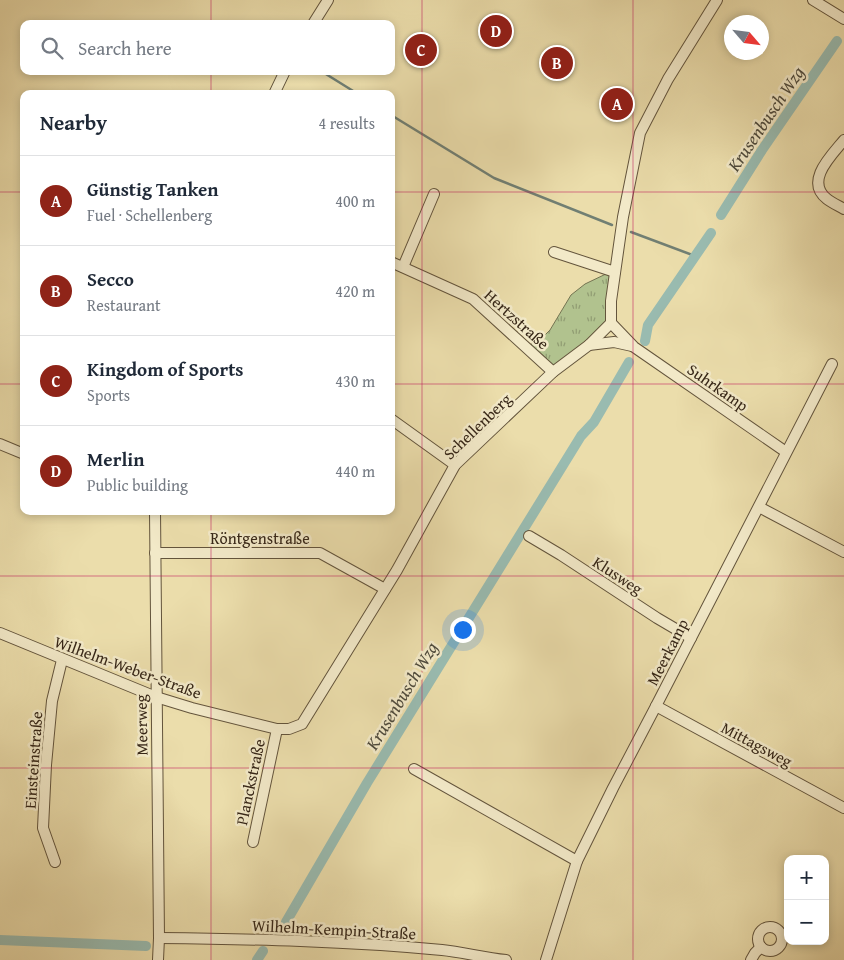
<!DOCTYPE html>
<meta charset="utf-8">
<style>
:root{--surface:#fff;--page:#f2f2f3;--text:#1f2937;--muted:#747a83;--line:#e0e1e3;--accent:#8f2418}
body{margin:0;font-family:"Gentium Book Plus",serif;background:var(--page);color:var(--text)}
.controls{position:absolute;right:15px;bottom:15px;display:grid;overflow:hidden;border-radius:10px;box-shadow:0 2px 8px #0003}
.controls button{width:45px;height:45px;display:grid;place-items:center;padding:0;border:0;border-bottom:1px solid var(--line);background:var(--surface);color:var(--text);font:25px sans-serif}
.compass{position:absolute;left:724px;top:15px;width:45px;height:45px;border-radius:50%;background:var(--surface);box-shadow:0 2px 8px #0003;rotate:118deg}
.you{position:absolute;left:462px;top:629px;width:18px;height:18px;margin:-12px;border:4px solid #fff;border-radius:50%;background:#1a73e8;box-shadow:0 0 0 8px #1a73e833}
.badge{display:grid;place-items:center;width:32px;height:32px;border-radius:50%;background:var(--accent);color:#fff;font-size:16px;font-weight:700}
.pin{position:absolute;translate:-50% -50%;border:2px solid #fff;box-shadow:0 1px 5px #0006}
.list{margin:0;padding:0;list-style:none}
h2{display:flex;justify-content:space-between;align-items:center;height:65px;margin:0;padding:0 20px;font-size:21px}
h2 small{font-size:16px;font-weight:400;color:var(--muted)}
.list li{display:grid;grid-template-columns:32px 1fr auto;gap:15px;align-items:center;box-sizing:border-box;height:90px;padding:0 20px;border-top:1px solid var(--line)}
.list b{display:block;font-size:19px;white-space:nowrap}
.list p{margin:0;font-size:16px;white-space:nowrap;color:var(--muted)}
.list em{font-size:16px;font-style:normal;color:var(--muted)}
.icon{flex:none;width:28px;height:28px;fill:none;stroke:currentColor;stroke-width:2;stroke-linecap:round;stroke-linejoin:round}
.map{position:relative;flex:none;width:844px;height:960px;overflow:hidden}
.search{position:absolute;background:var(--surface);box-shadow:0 2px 8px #0003;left:20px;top:20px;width:375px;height:55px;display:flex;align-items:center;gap:12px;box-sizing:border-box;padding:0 18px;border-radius:10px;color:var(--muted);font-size:19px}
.panel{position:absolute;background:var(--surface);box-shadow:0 2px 8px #0003;left:20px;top:90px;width:375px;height:425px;border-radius:10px}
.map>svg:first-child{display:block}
.park{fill:url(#park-tufts);stroke:#747452}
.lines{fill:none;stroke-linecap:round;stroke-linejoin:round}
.stream{stroke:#717f73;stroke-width:2.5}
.canal{stroke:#99bbb0;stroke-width:10}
.minor-casing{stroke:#63543c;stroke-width:12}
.minor{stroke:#f2e9c8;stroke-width:10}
.grid{fill:none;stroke:#c2185b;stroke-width:1;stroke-opacity:0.55}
.labels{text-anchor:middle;stroke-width:5;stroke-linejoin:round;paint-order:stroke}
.street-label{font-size:16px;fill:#362617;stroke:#f2e9c8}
.water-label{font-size:18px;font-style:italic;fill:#4f4b3d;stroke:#f2e9c8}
</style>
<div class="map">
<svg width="844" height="960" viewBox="0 0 844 960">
<defs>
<pattern id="park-tufts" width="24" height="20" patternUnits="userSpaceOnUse" patternTransform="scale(1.25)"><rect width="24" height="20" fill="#b1c28e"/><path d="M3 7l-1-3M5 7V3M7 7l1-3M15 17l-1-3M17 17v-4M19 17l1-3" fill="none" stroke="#919d73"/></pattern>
</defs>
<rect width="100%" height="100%" fill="#ebddab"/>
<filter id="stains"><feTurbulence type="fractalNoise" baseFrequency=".004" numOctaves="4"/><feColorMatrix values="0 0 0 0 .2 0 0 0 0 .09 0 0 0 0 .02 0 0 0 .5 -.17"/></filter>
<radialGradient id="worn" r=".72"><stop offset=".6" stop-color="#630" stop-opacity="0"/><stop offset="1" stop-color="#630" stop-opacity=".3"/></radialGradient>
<path class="park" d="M608 273 612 274 607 322 592 337 553 369 527 346 540 340 550 330 571 295 585 284Z"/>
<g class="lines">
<g class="stream">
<path d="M321 71 358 94"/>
<path d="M391 115 494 178 612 225"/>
<path d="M631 232 695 256"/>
</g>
<g class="canal">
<path d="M721 215 762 150 837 41"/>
<path d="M645 341 648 325 711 233"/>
<path d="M286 922 367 783 581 436 594 422 629 362"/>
<path d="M0 940 146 946"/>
<path d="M257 960 263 951"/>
</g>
<g class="minor-casing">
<g id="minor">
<path d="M813 0 844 19"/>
<path d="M313 24 328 0"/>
<path d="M274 94 285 71"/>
<path d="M844 140C832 155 804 181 827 199 832 203 839 206 844 209"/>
<path d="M554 252 615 272"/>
<path d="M391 262 473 299 553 372"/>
<path d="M403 267 434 194"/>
<path d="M611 323 634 347 786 452"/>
<path d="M589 345 614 342 632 346"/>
<path d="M391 419 455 465"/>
<path d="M0 444 24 454"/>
<path d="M759 507 844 552"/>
<path d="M155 511 159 938 158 960"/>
<path d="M529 536 561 555 657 618 691 638"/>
<path d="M155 553H320L385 589"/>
<path d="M0 633 156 697 192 708 277 729H289L302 724 397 570 455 465 553 372 589 345 611 323V301L623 217 640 133 668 79 717 0"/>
<path d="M656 706 844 808"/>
<path d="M414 769 577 861"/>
<path d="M253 842 277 729"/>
<path d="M55 862 43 828 46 765 52 701 62 660"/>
<circle cx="770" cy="939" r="12"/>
<path d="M159 938C253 939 348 941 442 950 463 952 484 958 506 960"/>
<path d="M546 960 577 861 613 788 656 706 832 364"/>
<path d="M751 960 755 953 761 947"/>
</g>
</g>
<use href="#minor" class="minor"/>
</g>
<path class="grid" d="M211 0V24M422 0V960M633 0V960M211 71V94M0 192H24M391 192H844M0 384H24M391 384H844M211 511V960M0 576H844M0 768H844"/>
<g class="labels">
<g class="street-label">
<text transform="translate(517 319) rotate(42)" y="6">Hertzstraße</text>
<text transform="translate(718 387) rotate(35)" y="6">Suhrkamp</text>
<text transform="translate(477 426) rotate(-44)" y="6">Schellenberg</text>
<text x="260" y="544">Röntgenstraße</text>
<text transform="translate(618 575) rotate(33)" y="6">Klusweg</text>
<text transform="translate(667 652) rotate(-63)" y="6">Meerkamp</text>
<text transform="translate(128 667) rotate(20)" y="6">Wilhelm-Weber-Straße</text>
<text transform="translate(141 725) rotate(-91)" y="6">Meerweg</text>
<text transform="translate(757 744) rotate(28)" y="6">Mittagsweg</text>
<text transform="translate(33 760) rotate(-86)" y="6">Einsteinstraße</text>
<text transform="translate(250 782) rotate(-78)" y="6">Planckstraße</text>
<text transform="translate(334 929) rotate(3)" y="6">Wilhelm-Kempin-Straße</text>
</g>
<g class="water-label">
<text transform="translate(766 119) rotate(-56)" y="6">Krusenbusch Wzg</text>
<text transform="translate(402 696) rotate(-59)" y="6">Krusenbusch Wzg</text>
</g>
</g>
<rect width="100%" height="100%" filter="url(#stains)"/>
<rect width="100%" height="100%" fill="url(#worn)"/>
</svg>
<div class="controls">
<button>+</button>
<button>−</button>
</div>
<svg class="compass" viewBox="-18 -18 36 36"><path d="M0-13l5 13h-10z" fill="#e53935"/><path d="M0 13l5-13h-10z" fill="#747a83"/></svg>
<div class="you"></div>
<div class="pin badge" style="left:617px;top:104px">A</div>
<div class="pin badge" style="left:557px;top:63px">B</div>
<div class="pin badge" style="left:421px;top:50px">C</div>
<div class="pin badge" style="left:496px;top:31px">D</div>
<div class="search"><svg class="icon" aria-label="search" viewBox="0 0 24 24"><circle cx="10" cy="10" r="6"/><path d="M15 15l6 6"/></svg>Search here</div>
<section class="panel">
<h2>Nearby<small>4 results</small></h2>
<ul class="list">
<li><span class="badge">A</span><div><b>Günstig Tanken</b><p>Fuel · Schellenberg</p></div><em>400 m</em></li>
<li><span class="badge">B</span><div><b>Secco</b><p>Restaurant</p></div><em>420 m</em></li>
<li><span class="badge">C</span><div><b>Kingdom of Sports</b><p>Sports</p></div><em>430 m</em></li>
<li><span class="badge">D</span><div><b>Merlin</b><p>Public building</p></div><em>440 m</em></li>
</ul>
</section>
</div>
